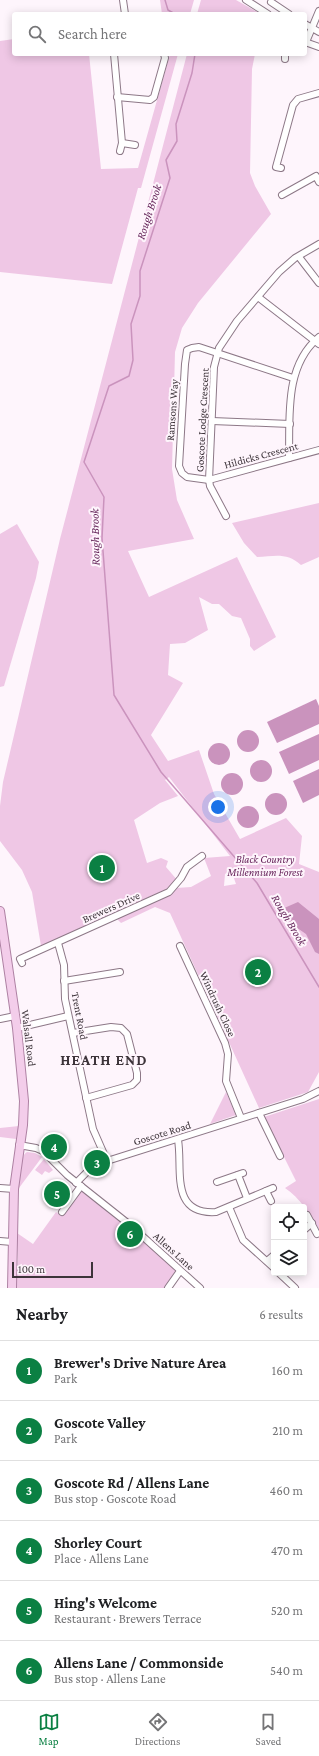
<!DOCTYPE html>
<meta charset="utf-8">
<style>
:root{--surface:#fff;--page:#f6f6f6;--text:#202124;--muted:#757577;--line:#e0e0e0;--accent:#0b8043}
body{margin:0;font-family:"Crimson Pro",serif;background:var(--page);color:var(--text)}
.controls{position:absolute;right:12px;bottom:12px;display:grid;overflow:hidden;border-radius:4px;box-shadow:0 2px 10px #0003}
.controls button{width:36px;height:36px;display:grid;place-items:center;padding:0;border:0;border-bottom:1px solid var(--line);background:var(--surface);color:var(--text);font:20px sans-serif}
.scale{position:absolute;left:12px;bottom:10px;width:81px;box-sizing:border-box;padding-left:4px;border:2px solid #3d343a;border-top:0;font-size:11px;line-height:14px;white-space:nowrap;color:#3d343a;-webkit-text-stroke:3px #fef5fc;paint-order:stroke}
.you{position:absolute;left:218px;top:807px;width:14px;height:14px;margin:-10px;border:3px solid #fff;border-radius:50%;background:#1a73e8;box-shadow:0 0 0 6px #1a73e833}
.badge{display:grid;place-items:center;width:26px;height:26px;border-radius:50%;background:var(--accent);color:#fff;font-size:13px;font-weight:700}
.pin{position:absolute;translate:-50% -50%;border:2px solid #fff;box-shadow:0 1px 4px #0006}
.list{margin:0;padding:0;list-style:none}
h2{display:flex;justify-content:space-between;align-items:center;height:52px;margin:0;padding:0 16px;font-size:17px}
h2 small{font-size:13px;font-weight:400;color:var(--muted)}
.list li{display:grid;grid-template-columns:26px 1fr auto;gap:12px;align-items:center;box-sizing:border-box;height:60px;padding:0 16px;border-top:1px solid var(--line)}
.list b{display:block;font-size:15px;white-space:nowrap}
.list p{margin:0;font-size:13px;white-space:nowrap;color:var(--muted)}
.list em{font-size:13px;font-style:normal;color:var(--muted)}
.icon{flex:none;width:22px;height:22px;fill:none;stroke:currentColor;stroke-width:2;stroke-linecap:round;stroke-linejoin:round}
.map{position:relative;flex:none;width:319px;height:1288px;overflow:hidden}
.search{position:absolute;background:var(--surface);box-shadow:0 2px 10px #0003;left:12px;right:12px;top:12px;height:44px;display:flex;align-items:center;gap:10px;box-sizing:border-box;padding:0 14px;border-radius:4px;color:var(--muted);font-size:15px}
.sheet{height:412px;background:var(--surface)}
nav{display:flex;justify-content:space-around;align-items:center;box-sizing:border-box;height:56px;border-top:1px solid var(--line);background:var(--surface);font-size:11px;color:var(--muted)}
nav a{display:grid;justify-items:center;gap:2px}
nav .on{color:var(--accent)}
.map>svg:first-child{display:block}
.green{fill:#efc7e5;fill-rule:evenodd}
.water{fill:#ca93bd}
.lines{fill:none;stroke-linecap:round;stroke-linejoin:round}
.stream{stroke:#ca93bd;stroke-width:1.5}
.minor-casing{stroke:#8d7887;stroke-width:8}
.major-casing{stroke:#ae81a3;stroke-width:10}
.minor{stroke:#fff;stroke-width:6}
.major{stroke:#f3cdea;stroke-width:8}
.labels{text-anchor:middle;stroke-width:4;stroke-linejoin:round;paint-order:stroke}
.street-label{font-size:11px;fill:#3d343a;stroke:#fef5fc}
.park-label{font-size:11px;font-style:italic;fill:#69275d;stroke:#fef5fc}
.water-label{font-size:12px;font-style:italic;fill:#601f55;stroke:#fef5fc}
.district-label{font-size:15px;font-weight:bold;letter-spacing:1px;fill:#3d343a;stroke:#fef5fc}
</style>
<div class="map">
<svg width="319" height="1288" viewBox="0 0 319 1288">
<rect width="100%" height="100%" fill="#fef5fc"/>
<g class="green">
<path d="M160 0H194L190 14H162Z"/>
<path d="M201 0H236L261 14H197Z"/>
<path d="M14 39V54H89L101 169 138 168 170 54H178L141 188H138L112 284 0 272V41Z"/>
<path d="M187 54H255L252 69 250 173 255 186 271 214 198 303 182 328 175 352 172 469 177 500 194 539 128 551 149 597 237 557 276 637 254 651 250 646V639L241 618 232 616 219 604H212L199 597 208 630 185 643 170 644 168 675 183 683 151 735 168 761 199 750 214 794 240 839 286 818 302 836 299 864 319 872V1072L308 1092 259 1108 170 913 155 907 121 923 117 919 170 893 176 888 191 887 211 876 204 858 230 856 169 777 165 780 178 796 160 803 134 820 147 863 161 858 168 861 166 867 178 881 171 887 41 946 32 892 22 870 0 841V806L3 782 60 539ZM231 870 236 884 224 886 225 874Z"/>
<path d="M319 503V557L301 565C287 552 275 556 257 557L244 543 232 523Z"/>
<path d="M17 524 39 562 36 578 4 686 0 687V534Z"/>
<path d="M226 1092 236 1115 210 1124Z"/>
<path d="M319 1099V1229C310 1214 300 1198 285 1188L296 1181 264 1117Z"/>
<path d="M19 1126 16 1139 0 1137V1128Z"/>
<path d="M27 1152 35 1153 42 1157 19 1188C19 1178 19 1157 27 1152Z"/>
<path d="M44 1159 53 1170 49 1173 45 1171 42 1175 35 1170Z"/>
<path d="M81 1190 180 1271 167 1288H15L18 1260 17 1233 33 1244 56 1212 61 1216Z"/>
</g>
<g class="water">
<path d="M316 699 319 706V724L277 743 267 722Z"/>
<circle cx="248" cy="741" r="11"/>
<path d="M319 734V760L289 774 279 752Z"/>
<circle cx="219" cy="754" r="11"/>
<circle cx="261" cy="771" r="11"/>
<path d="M319 769V795L303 803 293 781Z"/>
<circle cx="232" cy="784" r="11"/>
<circle cx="276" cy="804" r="11"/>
<circle cx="248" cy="817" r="11"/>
<path d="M298 902 319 919V954L315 952 306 934 287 921 282 909Z"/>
</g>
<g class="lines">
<g class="stream">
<path d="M165 0 168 10 175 14"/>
<path d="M195 54 192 73 176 124 177 141 166 160 170 178 140 271V296L131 324 133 360 129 376 109 386 84 462 104 497 102 538 114 695 161 772 257 883 319 987"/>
</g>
<g class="minor-casing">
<g id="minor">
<path d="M123 0 125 14"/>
<path d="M246 0 268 14"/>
<path d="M271 2 289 14"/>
<path d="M305 24 319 32"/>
<path d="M305 42 319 47"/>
<path d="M306 42 319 11"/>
<path d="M114 54 122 143 120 151"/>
<path d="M285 54V59"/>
<path d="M117 97 150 100 154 97 165 58 164 54"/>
<path d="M122 143 135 145"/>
<path d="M281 168 276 167 293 105 298 99 319 93"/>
<path d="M282 195 316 176 319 182"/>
<path d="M299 257 319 283"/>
<path d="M258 297 319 344"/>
<path d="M293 378 199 347 192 348 187 350 185 364 179 466 182 473 187 477 209 480 319 450"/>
<path d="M212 421 290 424"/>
<path d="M289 458C290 417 284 366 319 337"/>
<path d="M226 516 210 486 209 480 214 367 219 348 237 321 279 272 295 258 319 244"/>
<path d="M58 943 64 965 65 999 93 1129 107 1161"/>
<path d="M180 946 225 1043 228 1054 226 1081 241 1118"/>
<path d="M22 963 20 959 169 892 181 878 187 867 202 856"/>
<path d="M64 981 120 972"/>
<path d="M0 1019 15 1016"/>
<path d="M17 1028 68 1016"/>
<path d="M73 1033 111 1027 121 1028 127 1034 137 1073V1080L132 1085 86 1098"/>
<path d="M259 1113 280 1156"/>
<path d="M178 1140C183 1168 169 1215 216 1212L273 1188"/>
<path d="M19 1145 36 1148 43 1151 67 1175 130 1225 200 1288"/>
<path d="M238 1175 247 1198"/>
<path d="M217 1182 243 1173"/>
<path d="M76 1183 89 1170 107 1161 303 1099 319 1091"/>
<path d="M0 1188 14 1189"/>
<path d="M266 1191 271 1201"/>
<path d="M229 1207 243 1240 274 1268"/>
<path d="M62 1212 81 1186"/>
<path d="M307 1215 317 1234"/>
<path d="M304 1230 312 1223"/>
<path d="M0 1241 12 1242"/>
<path d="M267 1261 274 1255"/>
<path d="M279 1273 295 1288"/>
<path d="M168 1288 180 1271"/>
</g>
</g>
<g class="major-casing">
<path id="major" d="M0 911 17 1028 24 1101 23 1125 14 1189 12 1288"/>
</g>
<use href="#minor" class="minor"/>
<use href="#major" class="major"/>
</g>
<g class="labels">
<g class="street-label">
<text transform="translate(172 410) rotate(-86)" y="4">Ramsons Way</text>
<text transform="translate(202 420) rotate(-87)" y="4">Goscote Lodge Crescent</text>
<text transform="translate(261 455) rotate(-15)" y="4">Hildicks Crescent</text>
<text transform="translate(111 907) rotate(-24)" y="4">Brewers Drive</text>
<text transform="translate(218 1004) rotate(65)" y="4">Windrush Close</text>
<text transform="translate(80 1016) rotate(79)" y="4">Trent Road</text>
<text transform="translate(29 1038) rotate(83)" y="4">Walsall Road</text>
<text transform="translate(162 1133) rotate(-17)" y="4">Goscote Road</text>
<text transform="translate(174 1251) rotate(42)" y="4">Allens Lane</text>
</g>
<g class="park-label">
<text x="265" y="863">Black Country<tspan x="265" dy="13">Millennium Forest</tspan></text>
</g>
<g class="water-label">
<text transform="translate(149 212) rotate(-72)" y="4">Rough Brook</text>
<text transform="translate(95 537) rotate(-91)" y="4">Rough Brook</text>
<text transform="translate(289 920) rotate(59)" y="4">Rough Brook</text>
</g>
<g class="district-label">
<text x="104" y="1065">HEATH END</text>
</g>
</g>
</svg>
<div class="controls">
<button><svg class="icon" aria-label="locate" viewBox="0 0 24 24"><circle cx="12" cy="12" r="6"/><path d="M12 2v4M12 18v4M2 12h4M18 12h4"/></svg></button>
<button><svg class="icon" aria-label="layers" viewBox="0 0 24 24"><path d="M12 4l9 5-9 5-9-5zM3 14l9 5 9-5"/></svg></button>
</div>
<div class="scale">100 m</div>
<div class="you"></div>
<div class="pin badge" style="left:102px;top:868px">1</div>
<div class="pin badge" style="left:258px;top:972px">2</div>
<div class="pin badge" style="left:97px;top:1163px">3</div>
<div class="pin badge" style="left:54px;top:1147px">4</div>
<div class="pin badge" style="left:57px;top:1194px">5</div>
<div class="pin badge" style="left:130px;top:1234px">6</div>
<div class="search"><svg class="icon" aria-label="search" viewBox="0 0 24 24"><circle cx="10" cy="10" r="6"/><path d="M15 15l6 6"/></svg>Search here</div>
</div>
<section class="sheet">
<h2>Nearby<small>6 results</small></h2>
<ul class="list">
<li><span class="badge">1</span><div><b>Brewer's Drive Nature Area</b><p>Park</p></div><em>160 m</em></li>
<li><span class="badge">2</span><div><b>Goscote Valley</b><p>Park</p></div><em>210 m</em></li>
<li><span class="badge">3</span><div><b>Goscote Rd / Allens Lane</b><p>Bus stop · Goscote Road</p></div><em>460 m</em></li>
<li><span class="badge">4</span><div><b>Shorley Court</b><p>Place · Allens Lane</p></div><em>470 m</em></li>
<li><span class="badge">5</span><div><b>Hing's Welcome</b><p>Restaurant · Brewers Terrace</p></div><em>520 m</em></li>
<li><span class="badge">6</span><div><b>Allens Lane / Commonside</b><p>Bus stop · Allens Lane</p></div><em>540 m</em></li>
</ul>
</section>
<nav>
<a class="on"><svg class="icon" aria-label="map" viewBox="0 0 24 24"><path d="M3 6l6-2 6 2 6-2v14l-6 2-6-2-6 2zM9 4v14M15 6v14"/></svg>Map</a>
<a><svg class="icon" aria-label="directions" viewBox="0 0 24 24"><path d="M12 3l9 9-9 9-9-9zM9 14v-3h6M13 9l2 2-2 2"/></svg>Directions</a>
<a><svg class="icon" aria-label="saved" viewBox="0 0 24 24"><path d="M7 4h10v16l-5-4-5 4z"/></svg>Saved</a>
</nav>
